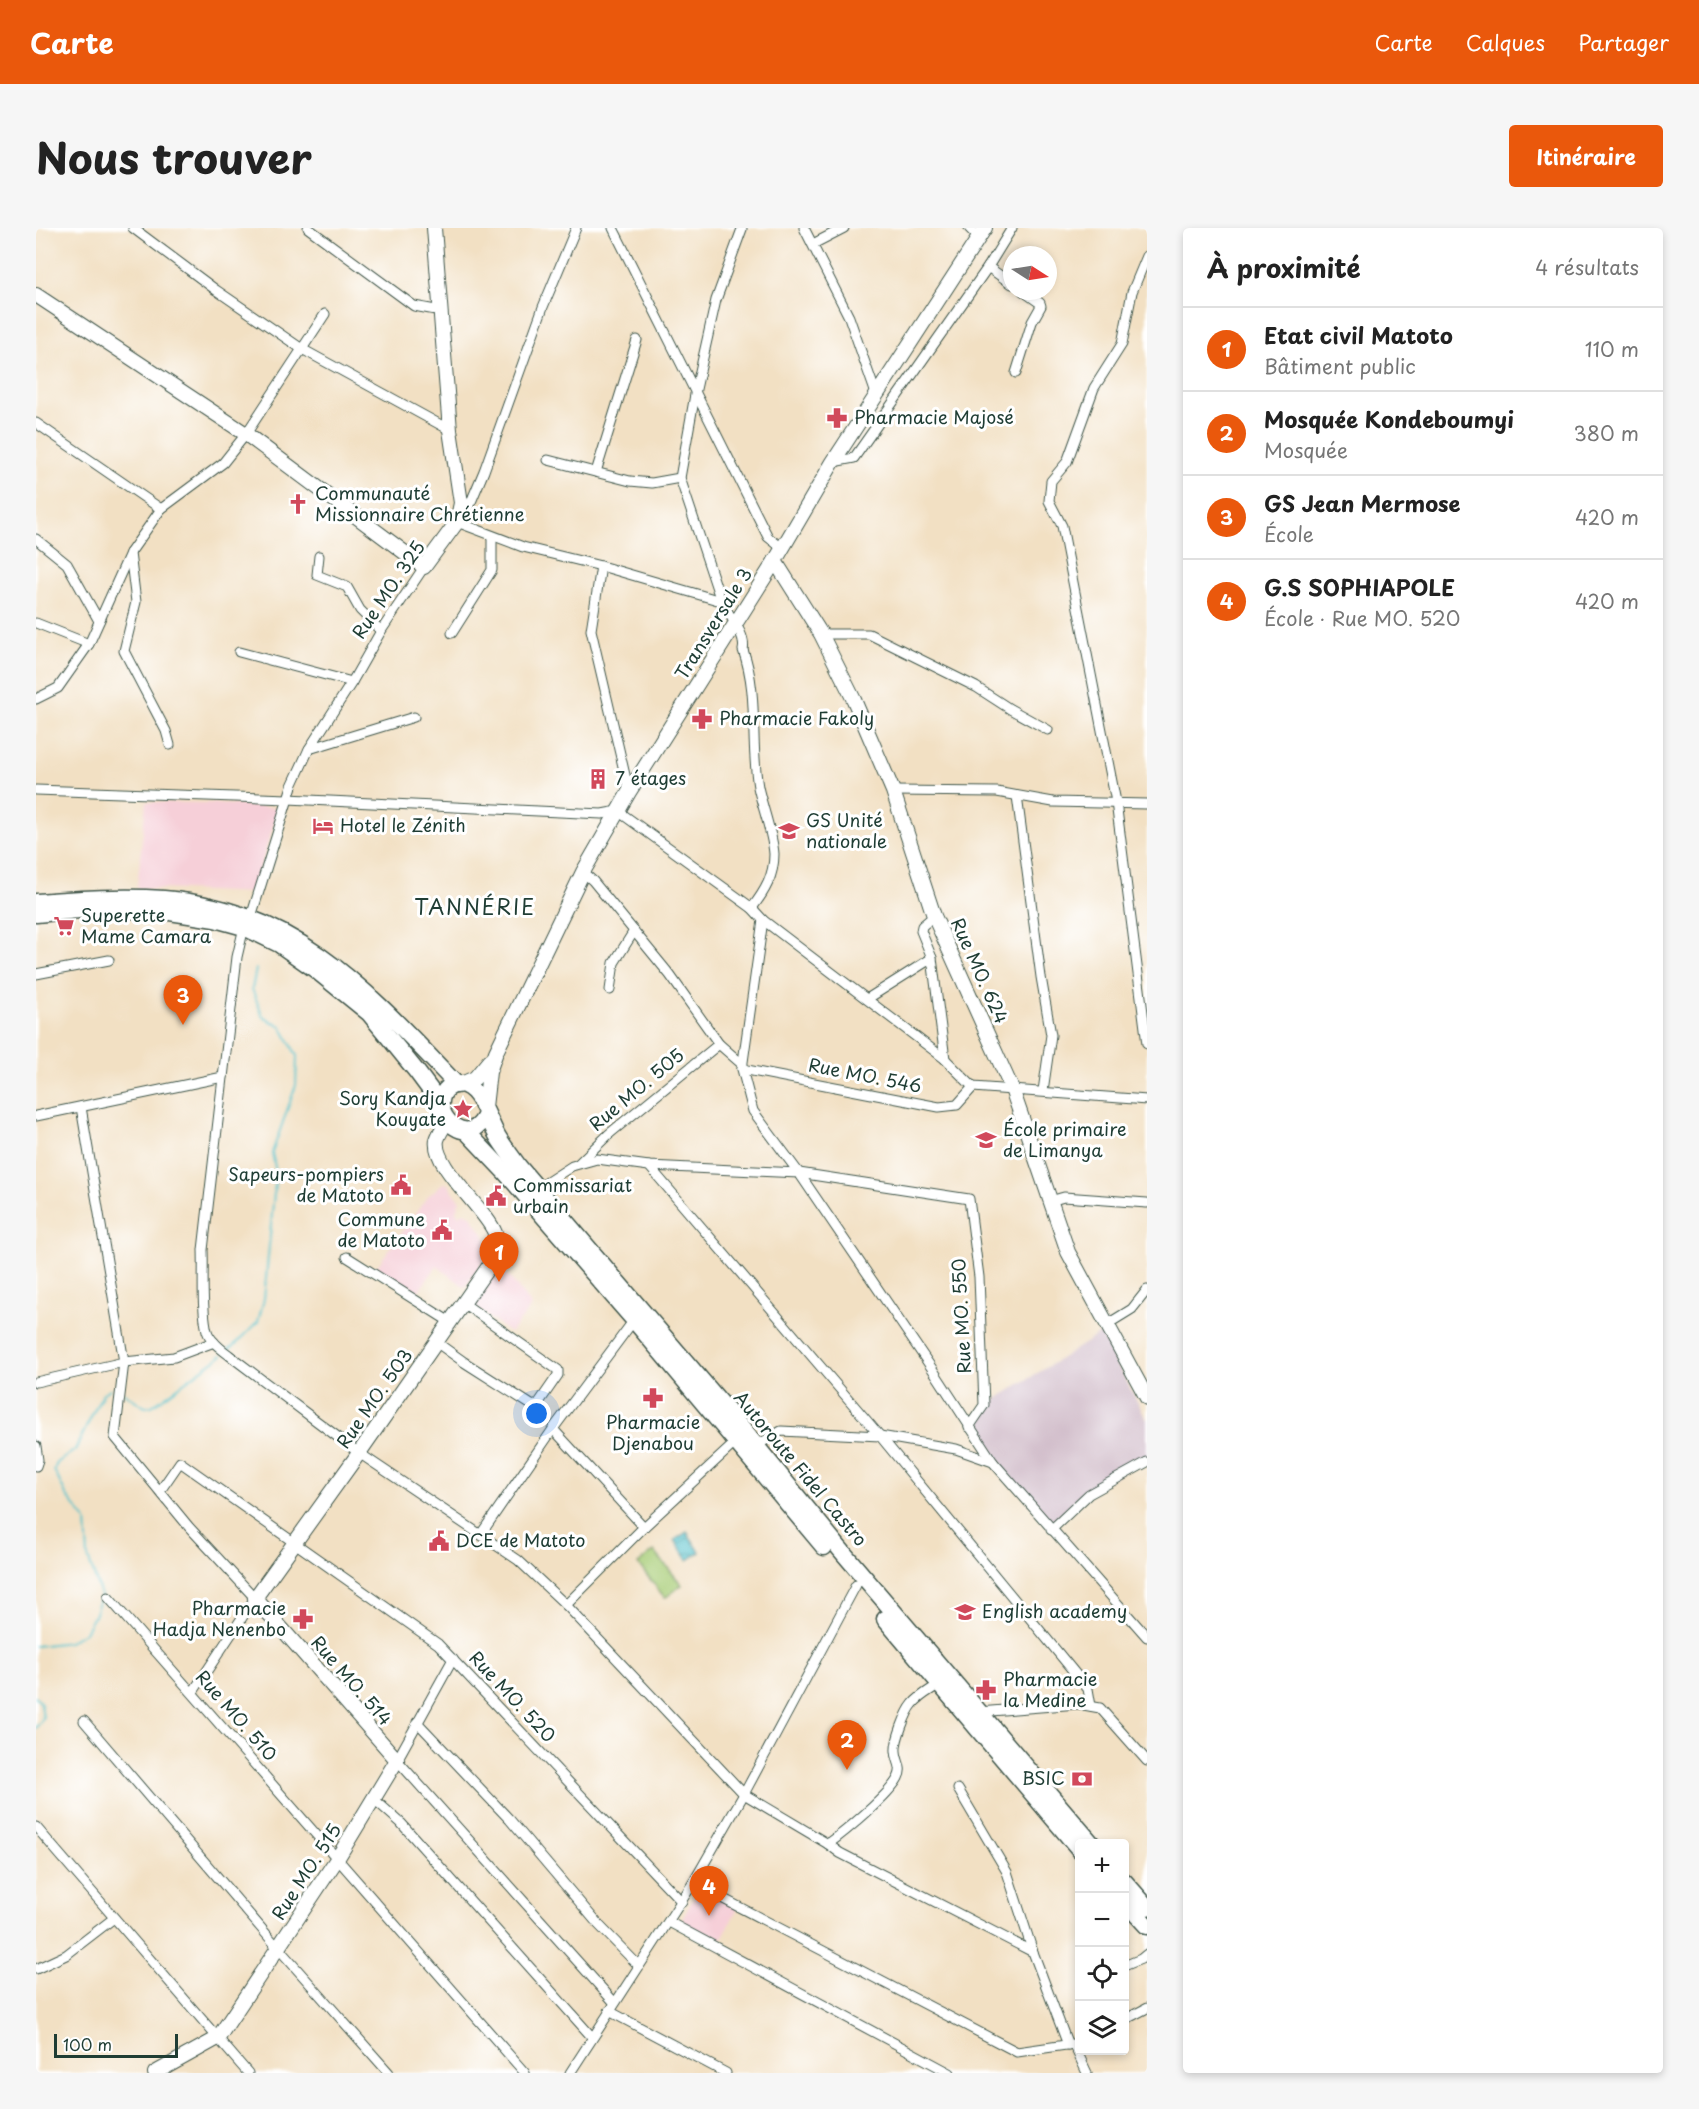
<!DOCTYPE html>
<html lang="fr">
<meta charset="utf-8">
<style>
:root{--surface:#fff;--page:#f6f6f6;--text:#222;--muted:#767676;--line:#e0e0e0;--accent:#ea580c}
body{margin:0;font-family:"Playpen Sans",sans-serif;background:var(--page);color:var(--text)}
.controls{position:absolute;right:18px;bottom:18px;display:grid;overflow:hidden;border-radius:6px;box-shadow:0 3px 9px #0003}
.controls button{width:54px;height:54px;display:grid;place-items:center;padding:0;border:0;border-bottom:2px solid var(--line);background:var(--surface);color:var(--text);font:30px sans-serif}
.compass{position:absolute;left:967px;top:18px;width:54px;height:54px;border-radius:50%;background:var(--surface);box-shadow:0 3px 9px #0003;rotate:102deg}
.scale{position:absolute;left:18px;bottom:15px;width:124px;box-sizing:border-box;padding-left:6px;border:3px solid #1f3d34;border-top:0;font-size:16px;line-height:21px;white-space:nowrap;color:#1f3d34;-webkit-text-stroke:4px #fff;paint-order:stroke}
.you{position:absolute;left:501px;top:1186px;width:21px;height:21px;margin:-15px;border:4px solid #fff;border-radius:50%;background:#1a73e8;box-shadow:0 0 0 9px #1a73e833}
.badge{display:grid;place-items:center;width:39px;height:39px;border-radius:50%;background:var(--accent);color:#fff;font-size:20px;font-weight:700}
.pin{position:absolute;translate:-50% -50px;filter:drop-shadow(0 2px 3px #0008)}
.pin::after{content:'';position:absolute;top:32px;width:21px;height:18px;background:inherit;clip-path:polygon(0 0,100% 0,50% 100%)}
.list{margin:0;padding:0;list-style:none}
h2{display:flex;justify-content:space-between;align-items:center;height:78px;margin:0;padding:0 24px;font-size:26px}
h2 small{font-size:20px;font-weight:400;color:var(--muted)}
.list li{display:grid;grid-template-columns:39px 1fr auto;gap:18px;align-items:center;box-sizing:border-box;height:84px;padding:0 24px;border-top:2px solid var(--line)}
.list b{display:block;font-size:22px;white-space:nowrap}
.list p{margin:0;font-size:20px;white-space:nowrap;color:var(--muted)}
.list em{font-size:20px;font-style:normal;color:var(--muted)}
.icon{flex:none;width:33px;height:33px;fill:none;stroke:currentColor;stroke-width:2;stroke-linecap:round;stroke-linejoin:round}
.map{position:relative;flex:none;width:1111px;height:1845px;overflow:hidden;border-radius:6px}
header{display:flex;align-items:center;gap:36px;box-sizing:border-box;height:84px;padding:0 30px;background:var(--accent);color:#fff}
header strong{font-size:28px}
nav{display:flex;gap:33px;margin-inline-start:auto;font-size:21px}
.intro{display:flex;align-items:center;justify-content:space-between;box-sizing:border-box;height:144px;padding:0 36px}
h1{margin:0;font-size:42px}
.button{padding:15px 27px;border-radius:6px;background:var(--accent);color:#fff;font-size:21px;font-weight:700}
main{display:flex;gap:36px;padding:0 36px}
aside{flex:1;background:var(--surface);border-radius:6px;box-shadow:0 3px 9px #0003}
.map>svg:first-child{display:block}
.built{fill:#f6cfd8}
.industrial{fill:#d1bdca}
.pitch{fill:#a8cd77;stroke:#648556;stroke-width:1.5}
.water{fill:url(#water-waves);stroke:#3a7f7f;stroke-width:1.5}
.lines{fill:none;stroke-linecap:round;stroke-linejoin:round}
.stream{stroke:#54c1ca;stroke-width:2}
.street-casing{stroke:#3f5549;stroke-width:11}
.secondary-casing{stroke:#3f5549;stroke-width:16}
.highway-casing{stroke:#3f5549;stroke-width:19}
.street{stroke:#fff;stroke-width:9}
.secondary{stroke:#fff;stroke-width:14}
.highway{stroke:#fff;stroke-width:16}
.labels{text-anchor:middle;stroke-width:6;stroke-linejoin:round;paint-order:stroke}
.poi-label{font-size:18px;fill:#1f3d34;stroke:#fff;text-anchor:start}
.street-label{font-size:18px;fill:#1f3d34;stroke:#fff}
.quarter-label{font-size:21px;letter-spacing:1.5px;fill:#1f3d34;stroke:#fff}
</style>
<header>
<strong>Carte</strong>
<nav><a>Carte</a><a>Calques</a><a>Partager</a></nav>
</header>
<div class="intro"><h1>Nous trouver</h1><a class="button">Itinéraire</a></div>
<main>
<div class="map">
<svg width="1111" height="1845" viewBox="0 0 1111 1845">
<defs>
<pattern id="water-waves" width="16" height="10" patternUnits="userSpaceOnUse" patternTransform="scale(1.5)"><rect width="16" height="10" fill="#54c1ca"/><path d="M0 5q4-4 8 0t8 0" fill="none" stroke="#459ea5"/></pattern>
</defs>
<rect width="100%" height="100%" fill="#fff"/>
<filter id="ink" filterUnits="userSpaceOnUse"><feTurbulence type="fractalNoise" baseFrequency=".0167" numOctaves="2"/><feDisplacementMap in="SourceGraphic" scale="12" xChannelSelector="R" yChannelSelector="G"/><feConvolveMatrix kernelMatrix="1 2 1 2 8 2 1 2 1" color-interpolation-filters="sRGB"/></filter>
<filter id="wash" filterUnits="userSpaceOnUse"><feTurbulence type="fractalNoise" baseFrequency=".008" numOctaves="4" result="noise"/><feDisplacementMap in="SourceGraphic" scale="24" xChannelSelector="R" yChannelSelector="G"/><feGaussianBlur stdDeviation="1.35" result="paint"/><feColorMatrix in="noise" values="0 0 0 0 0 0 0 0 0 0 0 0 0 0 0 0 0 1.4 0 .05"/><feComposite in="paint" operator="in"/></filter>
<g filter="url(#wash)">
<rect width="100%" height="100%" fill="#f2e0c3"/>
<g class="built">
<path d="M110 574 176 575 243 580 216 665 101 660Z"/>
<path d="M407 955 412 956 424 973 422 977 423 979 420 983 423 987 428 984 435 987 454 1017 455 1023 429 1059 401 1038 379 1068 339 1041 391 969Z"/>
<path d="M462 1034 496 1078 474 1105 434 1075Z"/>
<path d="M663 1660 702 1680 683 1716 644 1695Z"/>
</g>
<path class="industrial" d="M1065 1105 1111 1192V1231L1047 1266 1016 1295 959 1233 956 1221 940 1195 959 1172Z"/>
<path class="pitch" d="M618 1323 646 1357 629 1370 602 1336Z"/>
<path class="water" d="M651 1304 664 1324 652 1332 639 1312Z"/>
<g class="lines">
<g class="stream">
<path d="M191 1123 202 1114 222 1094 228 1071 240 944 236 925 260 857 261 828 245 798 227 789 216 761 220 741"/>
<path d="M88 1165 109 1179 116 1178 186 1127"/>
<path d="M0 1418 33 1414 49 1404 58 1388 65 1368 52 1329 50 1292 30 1267 18 1242 21 1235 39 1222 67 1165 74 1161"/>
<path d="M0 1469 5 1475 7 1490 0 1500"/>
</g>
</g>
</g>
<g filter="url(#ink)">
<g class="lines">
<g class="street-casing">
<g id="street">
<path d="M97 0 180 62 266 121 414 202"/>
<path d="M272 0 378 78 405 83"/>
<path d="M577 0 732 309 746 320"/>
<path d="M768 0 813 89 840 166"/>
<path d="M933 0 942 9"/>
<path d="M706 1 680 72 660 161 644 250 685 373C692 387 711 406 707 422 723 466 714 513 722 559 726 578 737 607 738 626 738 648 729 663 716 680"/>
<path d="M777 16 808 0"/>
<path d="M1111 28 1096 64 1086 116 1058 160 1031 234 1015 253 1013 273 1026 298 1080 574 1111 816"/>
<path d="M952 39 976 56"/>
<path d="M980 145 996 94 1005 78 1004 75 987 63"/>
<path d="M0 195 125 281"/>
<path d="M512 232 594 253 616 255 644 250"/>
<path d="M797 234 818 230 952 39 976 0"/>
<path d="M560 244 601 112"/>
<path d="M424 284 435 274 448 243 507 79 540 0"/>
<path d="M421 294 487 319 565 338 685 373"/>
<path d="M0 311 31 336 63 393"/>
<path d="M94 325 100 374 88 423 130 503 134 517"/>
<path d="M283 328 281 347 311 359 324 382 345 403"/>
<path d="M565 338 555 402 593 564"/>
<path d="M0 395 53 416"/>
<path d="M416 405 456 342V308"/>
<path d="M785 406H833L940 459 974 481 1012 502"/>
<path d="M203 424 316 454"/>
<path d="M0 471 22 460 53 416 94 325 125 281 187 235 210 206 289 86"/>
<path d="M273 521 378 489"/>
<path d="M0 562 252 571 566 586 582 583 716 680 727 692 909 831 937 859 1111 872"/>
<path d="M857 563 961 564 1017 574 1111 576"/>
<path d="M981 568 1005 749 1015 807 1007 863"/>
<path d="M547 644 557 653 634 747 683 816 707 837"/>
<path d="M898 688 886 698 885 703 896 730 909 831"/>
<path d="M215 689 256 558 273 521 316 454 345 403 388 339"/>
<path d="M727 692 706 841 717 883 763 945 899 1145 957 1234"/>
<path d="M208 699 201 729 167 1022C168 1046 165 1079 171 1103 174 1113 185 1121 193 1127L323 1225 482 1332 530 1377 708 1566 792 1616C809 1604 853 1567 862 1550 868 1539 860 1533 860 1523 859 1513 870 1484 877 1476 884 1467 897 1461 906 1454"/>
<path d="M0 746 73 732"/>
<path d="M574 762 578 735 598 703"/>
<path d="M831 771 896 730"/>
<path d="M706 841 903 879 921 877 937 859"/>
<path d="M45 879 88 1134 79 1209 153 1299 219 1370 157 1464"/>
<path d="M0 888 187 849"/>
<path d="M543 935 573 906 683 816"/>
<path d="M613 938 844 1208 1052 1461 1055 1478"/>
<path d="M499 962 536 938 561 931 613 938 763 945 933 971 943 1049 948 1177 933 1199"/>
<path d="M1014 973 1028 969 1111 975"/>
<path d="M311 1029 414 1094"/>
<path d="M1070 1097 1096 1081 1111 1062"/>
<path d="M400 1114 428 1134 497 1178 502 1176 522 1147V1142L427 1075"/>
<path d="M0 1154 88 1134 138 1129 178 1114"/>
<path d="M517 1201 608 1299"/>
<path d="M0 1218 2 1232 0 1238"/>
<path d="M720 1218 745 1203 844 1208 920 1221 957 1234 1111 1409"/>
<path d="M124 1263 144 1234 402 1416 646 1674"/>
<path d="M1015 1302 1053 1266 1111 1234"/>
<path d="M445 1306 517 1201 598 1092"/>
<path d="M72 1369 489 1845"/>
<path d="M530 1377 608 1299 700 1214"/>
<path d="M417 1431 361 1532 578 1774"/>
<path d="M943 1484 1042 1476 1064 1480 1111 1533"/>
<path d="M48 1493 243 1721 353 1845"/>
<path d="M381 1494 474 1592 562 1696 602 1737"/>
<path d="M922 1561 971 1644 997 1724"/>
<path d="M338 1571 365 1595 556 1809"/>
<path d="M0 1599 212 1845"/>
<path d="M792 1616 804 1625 997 1724 1032 1817"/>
<path d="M657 1655 981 1824 1044 1815"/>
<path d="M633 1694 914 1845"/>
<path d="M1088 1738 1105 1731 1111 1726"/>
<path d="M0 1741 30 1727 78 1690"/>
<path d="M573 1783 690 1845"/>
<path d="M1088 1792 1111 1780"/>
<path d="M1038 1817 1051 1845"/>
<path d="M534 1845 657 1655 708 1566 820 1357"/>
</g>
</g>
<g class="secondary-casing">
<g id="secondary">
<path d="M0 67 210 206 388 339 421 294 425 275 414 202 398 0"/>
<path d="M739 333 785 406 818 472 857 563 898 688 976 861 1032 1024 1111 1170"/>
<path d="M425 856 439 850 453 833"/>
<path d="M449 879 453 844 460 824 547 644 593 564 739 333 797 234 949 0"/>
<path d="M119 1845 182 1810 301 1631 361 1532 219 1370 323 1225 460 1028C461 1020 462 1013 459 1005 449 980 396 938 401 912 403 905 408 898 412 892"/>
</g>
</g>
<g class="highway-casing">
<g id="highway">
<path d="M0 674C43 671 85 668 128 671 261 681 335 767 421 857"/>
<path d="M0 686 65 680 134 684 179 691 208 699 243 716 280 742 333 785 381 844 404 875"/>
<path d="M450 886C435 923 395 889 407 866 410 860 415 857 422 856 444 856 452 893 462 909 468 919 476 929 483 939L690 1181 804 1321 1056 1616"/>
<path d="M430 903 470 945 598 1092 788 1319"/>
<path d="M849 1391 1044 1622"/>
<path d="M1088 1653 1111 1679"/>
<path d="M1088 1673 1111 1698"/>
</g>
</g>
<use href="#street" class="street"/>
<use href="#secondary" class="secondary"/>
<use href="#highway" class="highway"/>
</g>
</g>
<defs>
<g id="pharmacy-bare" transform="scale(1.62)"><path d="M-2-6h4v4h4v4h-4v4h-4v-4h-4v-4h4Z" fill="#d1495b" stroke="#fff" stroke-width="2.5" paint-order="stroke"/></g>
<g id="church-bare" transform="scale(1.62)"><path d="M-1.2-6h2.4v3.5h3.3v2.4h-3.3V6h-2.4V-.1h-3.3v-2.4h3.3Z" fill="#d1495b" stroke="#fff" stroke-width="2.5" paint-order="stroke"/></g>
<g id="building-bare" transform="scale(1.62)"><path d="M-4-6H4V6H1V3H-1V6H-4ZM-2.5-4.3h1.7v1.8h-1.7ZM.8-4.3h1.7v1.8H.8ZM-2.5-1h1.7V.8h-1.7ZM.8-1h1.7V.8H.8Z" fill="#d1495b" stroke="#fff" stroke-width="2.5" paint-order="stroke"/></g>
<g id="hotel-bare" transform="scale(1.62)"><path d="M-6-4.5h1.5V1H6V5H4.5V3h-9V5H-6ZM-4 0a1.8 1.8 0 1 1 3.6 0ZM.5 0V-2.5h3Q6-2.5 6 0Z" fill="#d1495b" stroke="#fff" stroke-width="2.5" paint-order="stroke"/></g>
<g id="school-bare" transform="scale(1.62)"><path d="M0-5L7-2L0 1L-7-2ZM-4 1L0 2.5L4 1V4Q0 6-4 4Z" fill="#d1495b" stroke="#fff" stroke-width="2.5" paint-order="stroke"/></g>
<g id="supermarket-bare" transform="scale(1.62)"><path d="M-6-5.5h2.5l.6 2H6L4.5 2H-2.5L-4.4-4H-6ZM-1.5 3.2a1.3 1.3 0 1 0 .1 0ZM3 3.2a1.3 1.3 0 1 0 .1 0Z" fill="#d1495b" stroke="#fff" stroke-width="2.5" paint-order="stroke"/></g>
<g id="sight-bare" transform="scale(1.62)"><path d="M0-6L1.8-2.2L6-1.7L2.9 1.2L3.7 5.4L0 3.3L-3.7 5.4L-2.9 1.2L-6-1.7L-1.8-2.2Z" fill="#d1495b" stroke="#fff" stroke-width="2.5" paint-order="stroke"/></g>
<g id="civic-bare" transform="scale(1.62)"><path d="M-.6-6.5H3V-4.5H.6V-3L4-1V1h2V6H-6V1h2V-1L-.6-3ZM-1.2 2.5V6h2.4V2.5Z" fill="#d1495b" stroke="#fff" stroke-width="2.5" paint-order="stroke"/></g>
<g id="bank-bare" transform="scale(1.62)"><path d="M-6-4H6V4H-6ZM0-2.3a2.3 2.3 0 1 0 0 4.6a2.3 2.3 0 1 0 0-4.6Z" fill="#d1495b" stroke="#fff" stroke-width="2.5" paint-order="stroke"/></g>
</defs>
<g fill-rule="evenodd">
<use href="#pharmacy-bare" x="801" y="190"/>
<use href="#church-bare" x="262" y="276"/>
<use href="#pharmacy-bare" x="666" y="491"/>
<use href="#building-bare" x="562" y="551"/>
<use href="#hotel-bare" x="287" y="598"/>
<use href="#school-bare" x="753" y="603"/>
<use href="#supermarket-bare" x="28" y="698"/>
<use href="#sight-bare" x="427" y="881"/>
<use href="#school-bare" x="950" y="912"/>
<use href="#civic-bare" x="365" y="957"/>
<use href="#civic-bare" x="460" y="968"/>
<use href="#civic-bare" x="406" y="1002"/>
<use href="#pharmacy-bare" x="617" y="1170"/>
<use href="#civic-bare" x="403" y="1313"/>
<use href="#school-bare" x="929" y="1384"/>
<use href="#pharmacy-bare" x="267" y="1391"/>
<use href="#pharmacy-bare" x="950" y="1462"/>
<use href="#bank-bare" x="1046" y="1551"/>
</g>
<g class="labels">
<g class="poi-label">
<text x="818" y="196">Pharmacie Majosé</text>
<text x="279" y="272">Communauté<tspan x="279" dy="21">Missionnaire Chrétienne</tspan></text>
<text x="683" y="497">Pharmacie Fakoly</text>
<text x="579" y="557">7 étages</text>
<text x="770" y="599">GS Unité<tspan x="770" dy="21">nationale</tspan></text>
<text x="304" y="604">Hotel le Zénith</text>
<text x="45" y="694">Superette<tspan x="45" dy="21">Mame Camara</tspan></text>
<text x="410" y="877" text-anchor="end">Sory Kandja<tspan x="410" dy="21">Kouyate</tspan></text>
<text x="967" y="908">École primaire<tspan x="967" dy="21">de Limanya</tspan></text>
<text x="348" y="953" text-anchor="end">Sapeurs-pompiers<tspan x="348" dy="21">de Matoto</tspan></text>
<text x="477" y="964">Commissariat<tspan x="477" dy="21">urbain</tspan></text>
<text x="389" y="998" text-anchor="end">Commune<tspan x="389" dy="21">de Matoto</tspan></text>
<text x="617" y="1201" text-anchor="middle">Pharmacie<tspan x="617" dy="21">Djenabou</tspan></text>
<text x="420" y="1319">DCE de Matoto</text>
<text x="250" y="1387" text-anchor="end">Pharmacie<tspan x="250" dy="21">Hadja Nenenbo</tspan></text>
<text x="946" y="1390">English academy</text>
<text x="967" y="1458">Pharmacie<tspan x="967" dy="21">la Medine</tspan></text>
<text x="1029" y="1557" text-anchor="end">BSIC</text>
</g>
<g class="street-label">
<text transform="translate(353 362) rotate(-56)" y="6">Rue MO. 325</text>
<text transform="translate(678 396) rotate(-58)" y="6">Transversale 3</text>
<text transform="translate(943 743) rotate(66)" y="6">Rue MO. 624</text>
<text transform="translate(829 848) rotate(11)" y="6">Rue MO. 546</text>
<text transform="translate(601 862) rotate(-40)" y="6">Rue MO. 505</text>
<text transform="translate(926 1088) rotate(-93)" y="6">Rue MO. 550</text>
<text transform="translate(339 1171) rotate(-55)" y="6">Rue MO. 503</text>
<text transform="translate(764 1241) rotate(50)" y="6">Autoroute Fidel Castro</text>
<text transform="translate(315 1453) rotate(49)" y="6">Rue MO. 514</text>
<text transform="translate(476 1469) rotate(47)" y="6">Rue MO. 520</text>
<text transform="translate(200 1488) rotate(49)" y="6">Rue MO. 510</text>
<text transform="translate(271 1644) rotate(-57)" y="6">Rue MO. 515</text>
</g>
<g class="quarter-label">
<text x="439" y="687">TANNÉRIE</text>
</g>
</g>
</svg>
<div class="controls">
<button>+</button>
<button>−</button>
<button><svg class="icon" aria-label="locate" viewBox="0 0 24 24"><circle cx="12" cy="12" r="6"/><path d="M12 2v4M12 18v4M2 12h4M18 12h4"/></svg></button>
<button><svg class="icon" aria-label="layers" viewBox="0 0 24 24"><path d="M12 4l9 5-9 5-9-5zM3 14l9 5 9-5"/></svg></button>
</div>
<svg class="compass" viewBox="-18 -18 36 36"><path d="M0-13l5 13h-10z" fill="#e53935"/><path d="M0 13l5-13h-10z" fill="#767676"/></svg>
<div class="scale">100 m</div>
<div class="you"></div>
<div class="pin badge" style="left:463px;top:1054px">1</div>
<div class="pin badge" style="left:811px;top:1542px">2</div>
<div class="pin badge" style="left:147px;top:797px">3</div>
<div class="pin badge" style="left:673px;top:1688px">4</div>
</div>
<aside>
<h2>À proximité<small>4 résultats</small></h2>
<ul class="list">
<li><span class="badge">1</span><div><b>Etat civil Matoto</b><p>Bâtiment public</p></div><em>110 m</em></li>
<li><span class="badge">2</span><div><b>Mosquée Kondeboumyi</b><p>Mosquée</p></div><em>380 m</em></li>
<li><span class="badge">3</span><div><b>GS Jean Mermose</b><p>École</p></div><em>420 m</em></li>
<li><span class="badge">4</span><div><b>G.S SOPHIAPOLE</b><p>École · Rue MO. 520</p></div><em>420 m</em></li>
</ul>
</aside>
</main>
